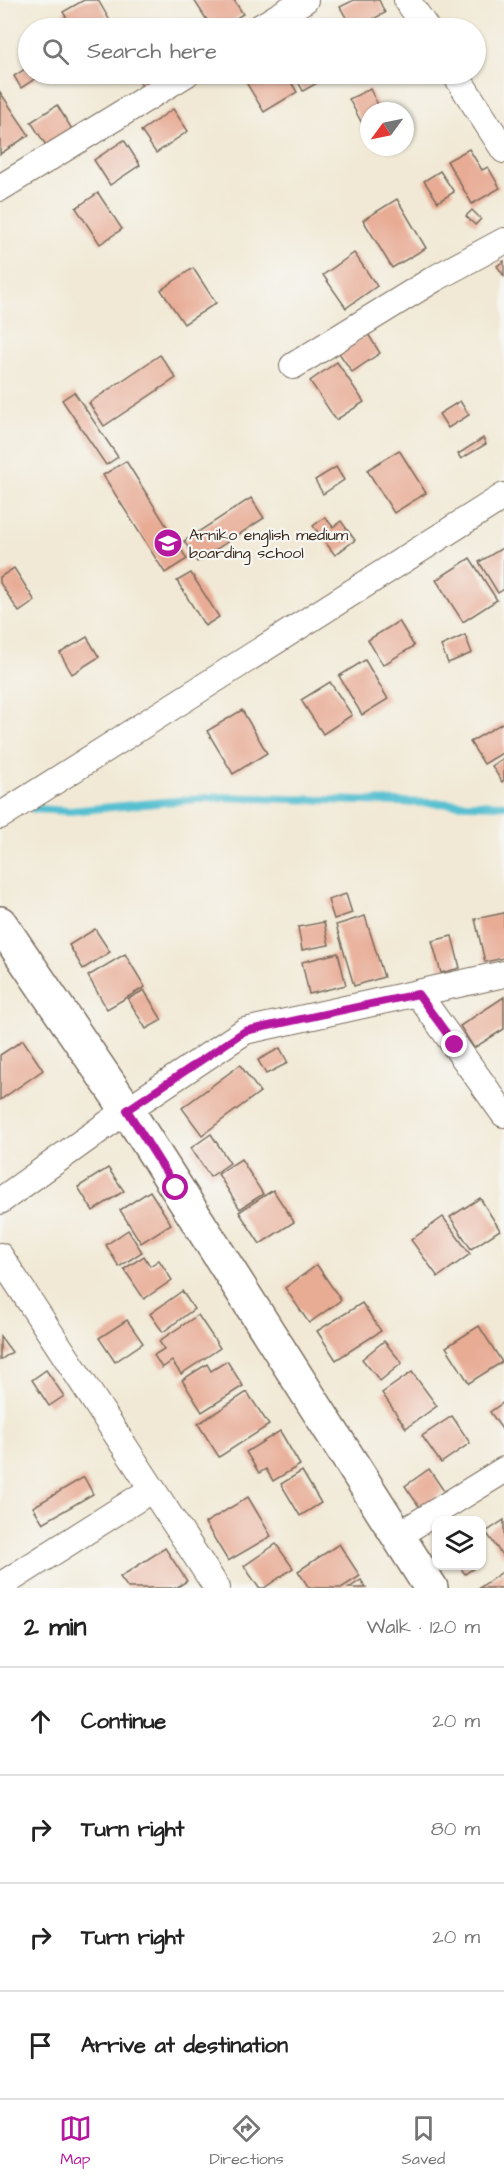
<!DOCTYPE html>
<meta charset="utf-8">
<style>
:root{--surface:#fff;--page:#f6f6f6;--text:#222;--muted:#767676;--line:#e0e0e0;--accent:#b5179e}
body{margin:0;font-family:"Architects Daughter",sans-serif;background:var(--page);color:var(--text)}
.controls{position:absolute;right:18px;bottom:18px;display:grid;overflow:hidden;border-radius:12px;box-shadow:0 2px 4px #0004}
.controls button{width:54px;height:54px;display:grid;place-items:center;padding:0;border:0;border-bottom:2px solid var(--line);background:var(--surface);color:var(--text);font:30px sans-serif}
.compass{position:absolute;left:360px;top:102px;width:54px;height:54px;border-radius:50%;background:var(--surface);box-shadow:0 2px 4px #0004;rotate:237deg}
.stop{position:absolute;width:18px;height:18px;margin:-14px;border:4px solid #b5179e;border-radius:50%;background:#fff}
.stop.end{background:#b5179e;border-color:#fff;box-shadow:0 2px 6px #0008}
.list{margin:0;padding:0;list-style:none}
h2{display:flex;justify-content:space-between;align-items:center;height:78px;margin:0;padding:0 24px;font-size:26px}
h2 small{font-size:20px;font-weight:400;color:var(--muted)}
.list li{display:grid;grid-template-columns:39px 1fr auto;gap:18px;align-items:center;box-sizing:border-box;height:108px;padding:0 24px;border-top:2px solid var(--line)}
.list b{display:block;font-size:22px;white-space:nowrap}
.list em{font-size:20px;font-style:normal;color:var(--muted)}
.icon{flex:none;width:33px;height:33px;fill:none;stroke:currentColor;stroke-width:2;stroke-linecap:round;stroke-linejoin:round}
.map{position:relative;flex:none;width:504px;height:1588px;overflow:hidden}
.search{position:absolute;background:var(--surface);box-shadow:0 2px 4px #0004;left:18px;right:18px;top:18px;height:66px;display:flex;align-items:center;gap:15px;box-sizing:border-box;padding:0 21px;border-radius:33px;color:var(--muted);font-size:22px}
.sheet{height:510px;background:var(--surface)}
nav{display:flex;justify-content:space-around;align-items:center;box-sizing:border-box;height:84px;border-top:2px solid var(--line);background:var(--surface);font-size:16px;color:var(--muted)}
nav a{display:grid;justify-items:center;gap:3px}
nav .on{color:var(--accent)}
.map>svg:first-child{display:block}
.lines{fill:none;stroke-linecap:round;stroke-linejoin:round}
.stream{stroke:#56c0d1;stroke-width:8}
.building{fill:#e8ab94}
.minor-casing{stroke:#7b6d5e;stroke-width:28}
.tertiary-casing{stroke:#7b6d5e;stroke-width:36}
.minor{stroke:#fff;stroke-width:26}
.tertiary{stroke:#fff;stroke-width:33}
.route{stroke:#b5179e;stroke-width:8}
.labels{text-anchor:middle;stroke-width:4.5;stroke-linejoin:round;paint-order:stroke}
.poi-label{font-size:16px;fill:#3b2a1e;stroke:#f6f6f2;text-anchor:start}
</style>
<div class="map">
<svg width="504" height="1588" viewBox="0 0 504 1588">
<rect width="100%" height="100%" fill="#f6f6f2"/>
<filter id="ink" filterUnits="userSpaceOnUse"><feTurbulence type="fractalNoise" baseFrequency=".0167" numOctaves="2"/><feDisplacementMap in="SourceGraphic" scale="12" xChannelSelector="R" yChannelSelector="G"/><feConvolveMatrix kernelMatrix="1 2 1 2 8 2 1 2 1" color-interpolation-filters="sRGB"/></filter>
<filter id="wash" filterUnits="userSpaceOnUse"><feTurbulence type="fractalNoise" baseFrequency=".008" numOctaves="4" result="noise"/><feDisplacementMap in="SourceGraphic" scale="24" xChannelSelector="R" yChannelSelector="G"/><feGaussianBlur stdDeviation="1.35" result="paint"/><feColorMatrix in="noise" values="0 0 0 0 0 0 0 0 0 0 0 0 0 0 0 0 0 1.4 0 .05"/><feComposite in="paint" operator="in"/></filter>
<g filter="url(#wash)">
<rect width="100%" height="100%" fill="#f1e9d5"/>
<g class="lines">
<path class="stream" d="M34 809 70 811 218 797 504 805"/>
</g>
<g id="blocks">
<g class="building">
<path d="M84 0H98L113 26 73 28 63 12Z"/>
<path d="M194 0H234L243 14 220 28H212Z"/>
<path d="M354 0H379L385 13 373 19 379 28H352L340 7Z"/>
<path d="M316 21 321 28H303Z"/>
<path d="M28 67V74H36L38 77 21 88 14 76Z"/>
<path d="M134 74H164L143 87Z"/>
<path d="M241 74H286L297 92 264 112Z"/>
<path d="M294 74H321L324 79 303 91Z"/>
<path d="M370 89 381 111H369V124L364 127 349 99Z"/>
<path d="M0 92 29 135 0 154Z"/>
<path d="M57 105 75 134 49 150 31 122Z"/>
<path d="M173 109 188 131 156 153 141 131Z"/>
<path d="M124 140 140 165 110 185 94 160Z"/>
<path d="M469 149 482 170 488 167 500 188 472 204 447 161Z"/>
<path d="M440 171 454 192 438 202 424 181Z"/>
<path d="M98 193 122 229 100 244 76 208Z"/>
<path d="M397 199 426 248 392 268 363 220Z"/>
<path d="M472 210 481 219 475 225 466 216Z"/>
<path d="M354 253 377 286 346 308 323 275Z"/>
<path d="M504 261V276L497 266Z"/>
<path d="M193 268 216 303 184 324 161 290Z"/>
<path d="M368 334 380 353 352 372 339 353Z"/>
<path d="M160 355 176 378 104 426 89 403Z"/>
<path d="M337 362 364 402 336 420 310 381Z"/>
<path d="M74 392 118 457 106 465 62 400Z"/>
<path d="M460 401 469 415 448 428 439 414Z"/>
<path d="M483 438 486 444 461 459 458 454Z"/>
<path d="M399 450 426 493 394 513 367 470Z"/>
<path d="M126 461 187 559 165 573 103 475Z"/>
<path d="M336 467 344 480 323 494 315 480Z"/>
<path d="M251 498 264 518 197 562 184 541Z"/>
<path d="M325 517 333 527 341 521 355 540 335 555 313 526Z"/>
<path d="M504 547V589L498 593 479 562Z"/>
<path d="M470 558 497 600 463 622 436 580Z"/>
<path d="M14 568 35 601 19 612 0 583V577Z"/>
<path d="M191 573 219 617 205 626 177 581Z"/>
<path d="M399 621 414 646 383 665 368 640Z"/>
<path d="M465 635 472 653 448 663 441 646Z"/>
<path d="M87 637 99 657 72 674 60 653Z"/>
<path d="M365 660 388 699 362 715 339 676Z"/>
<path d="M330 682 352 715 323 734 301 700Z"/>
<path d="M242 710 267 753 233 774 207 731Z"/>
<path d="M504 722V752L484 764 470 742Z"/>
<path d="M504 758V780L502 782 492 766Z"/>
<path d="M346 894 352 913 334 919 328 900Z"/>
<path d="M504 913V958L485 962 475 919Z"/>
<path d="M365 916 384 977 354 986 336 925Z"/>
<path d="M324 922 329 945 302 950 298 927Z"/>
<path d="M95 929 110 952 83 969 69 945Z"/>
<path d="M452 936 460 968 441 973 432 941Z"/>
<path d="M338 953 346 985 309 994 302 962Z"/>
<path d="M125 954 145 987 107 1009 88 976Z"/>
<path d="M144 990 162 1020 146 1029 128 999Z"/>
<path d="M504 997V1029L474 1048 460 1026Z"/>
<path d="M23 1040 43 1070 0 1100V1055Z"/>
<path d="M280 1048 288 1063 266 1074 258 1060Z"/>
<path d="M240 1065 260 1092 202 1135 182 1108Z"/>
<path d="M211 1134 230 1163 210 1177 191 1148Z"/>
<path d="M241 1159 263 1194 240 1209 218 1174Z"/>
<path d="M108 1168 124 1191 93 1211 78 1187Z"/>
<path d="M273 1190 294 1222 260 1244 239 1212Z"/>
<path d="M150 1191 171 1224 141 1243 120 1210Z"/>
<path d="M480 1198 500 1230 471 1249 450 1217Z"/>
<path d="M443 1217 470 1254 438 1277 411 1240Z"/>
<path d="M128 1230 142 1252 119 1267 106 1245Z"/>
<path d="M144 1256 150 1266 159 1260 172 1280 144 1299 124 1269Z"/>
<path d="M317 1265 341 1300 309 1323 285 1288Z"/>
<path d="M182 1291 194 1309 163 1332 150 1314Z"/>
<path d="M362 1303 381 1331 336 1360 317 1331Z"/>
<path d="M198 1315 220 1348 181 1374 172 1361 162 1368 154 1355 164 1349 159 1341Z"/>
<path d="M127 1320 143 1343 115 1362 99 1338Z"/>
<path d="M479 1326 502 1362 469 1383 446 1347Z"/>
<path d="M0 1336 12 1352 0 1360Z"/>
<path d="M384 1341 402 1363 380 1381 362 1359Z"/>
<path d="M227 1361 243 1386 202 1412 182 1380 207 1364 211 1371Z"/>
<path d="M46 1370 64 1396 49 1406 32 1380Z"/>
<path d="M412 1372 437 1406 406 1428 382 1393Z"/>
<path d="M247 1392 269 1425 219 1457 198 1424Z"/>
<path d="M504 1402V1432L490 1412Z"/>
<path d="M452 1416 470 1443 441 1463 422 1436Z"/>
<path d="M280 1431 300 1465 273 1481 266 1469 259 1473 246 1452Z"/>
<path d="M429 1469 444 1491 420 1508 405 1486Z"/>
<path d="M302 1471 321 1503 300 1516 281 1484Z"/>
<path d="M84 1477 93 1494 43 1523 33 1507Z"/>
<path d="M248 1497 271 1536 228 1561 205 1523Z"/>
<path d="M504 1520V1558L486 1532Z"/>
<path d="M276 1544 293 1568 264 1588H259L244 1566Z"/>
<path d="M339 1544 360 1576 341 1588H309L298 1571Z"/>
<path d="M165 1548 187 1581 176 1588H128L120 1577Z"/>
<path d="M459 1566H477L465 1574Z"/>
<path d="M504 1571V1588H479Z"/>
<path d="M361 1580 366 1588H349Z"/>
</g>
</g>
</g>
<g filter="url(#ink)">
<use href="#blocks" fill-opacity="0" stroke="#7b6d5e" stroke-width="1.5"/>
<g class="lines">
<g class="minor-casing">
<g id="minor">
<path d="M407 0 426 28"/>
<path d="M259 28 305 0"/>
<path d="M455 74 504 150"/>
<path d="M0 188 186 74"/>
<path d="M293 366 434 279 504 241"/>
<path d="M0 816 504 496"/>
<path d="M418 994 504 1114"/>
<path d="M0 1201 127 1110 245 1031 504 974"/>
<path d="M0 1256 217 1588"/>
<path d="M397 1536 504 1470"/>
<path d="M0 1586 151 1490"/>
</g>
</g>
<g class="tertiary-casing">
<path id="tertiary" d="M0 923 127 1110 431 1588"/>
</g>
<use href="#minor" class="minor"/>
<use href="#tertiary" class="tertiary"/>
</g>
</g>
<g class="lines" filter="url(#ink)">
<path class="route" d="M176 1188 127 1110 245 1031 418 994 455 1045"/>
</g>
<defs>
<g id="school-disc" transform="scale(1.5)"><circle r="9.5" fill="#b5179e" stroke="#f6f6f2"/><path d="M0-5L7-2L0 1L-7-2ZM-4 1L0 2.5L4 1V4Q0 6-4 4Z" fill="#fff"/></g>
</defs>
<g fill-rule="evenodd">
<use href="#school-disc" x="168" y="543"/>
</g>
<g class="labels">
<g class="poi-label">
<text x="189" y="540">Arniko english medium<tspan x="189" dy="18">boarding school</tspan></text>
</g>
</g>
</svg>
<div class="controls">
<button><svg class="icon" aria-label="layers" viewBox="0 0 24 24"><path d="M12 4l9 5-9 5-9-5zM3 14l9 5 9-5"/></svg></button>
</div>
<svg class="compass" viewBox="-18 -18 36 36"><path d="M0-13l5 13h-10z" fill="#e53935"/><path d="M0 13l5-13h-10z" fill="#767676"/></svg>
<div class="stop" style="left:176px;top:1188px"></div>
<div class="stop end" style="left:455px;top:1045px"></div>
<div class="search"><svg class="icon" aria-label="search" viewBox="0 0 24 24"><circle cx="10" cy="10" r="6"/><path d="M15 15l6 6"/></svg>Search here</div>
</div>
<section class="sheet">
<h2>2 min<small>Walk · 120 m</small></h2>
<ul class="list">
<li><svg class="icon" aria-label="ahead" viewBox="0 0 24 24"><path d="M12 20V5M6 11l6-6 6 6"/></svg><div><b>Continue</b></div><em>20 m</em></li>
<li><svg class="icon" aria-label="right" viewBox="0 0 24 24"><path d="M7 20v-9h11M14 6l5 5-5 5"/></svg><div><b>Turn right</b></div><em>80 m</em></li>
<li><svg class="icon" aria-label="right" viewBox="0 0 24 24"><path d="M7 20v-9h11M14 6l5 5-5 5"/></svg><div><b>Turn right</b></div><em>20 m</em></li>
<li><svg class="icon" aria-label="arrive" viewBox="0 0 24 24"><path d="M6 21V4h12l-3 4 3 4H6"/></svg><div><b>Arrive at destination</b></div></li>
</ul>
</section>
<nav>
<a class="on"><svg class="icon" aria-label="map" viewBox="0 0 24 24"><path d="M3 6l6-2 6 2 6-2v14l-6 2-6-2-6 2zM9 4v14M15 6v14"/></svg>Map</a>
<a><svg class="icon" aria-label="directions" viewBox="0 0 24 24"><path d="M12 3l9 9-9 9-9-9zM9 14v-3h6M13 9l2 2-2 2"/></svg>Directions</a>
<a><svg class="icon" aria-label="saved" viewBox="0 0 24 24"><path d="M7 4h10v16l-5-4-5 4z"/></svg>Saved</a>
</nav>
